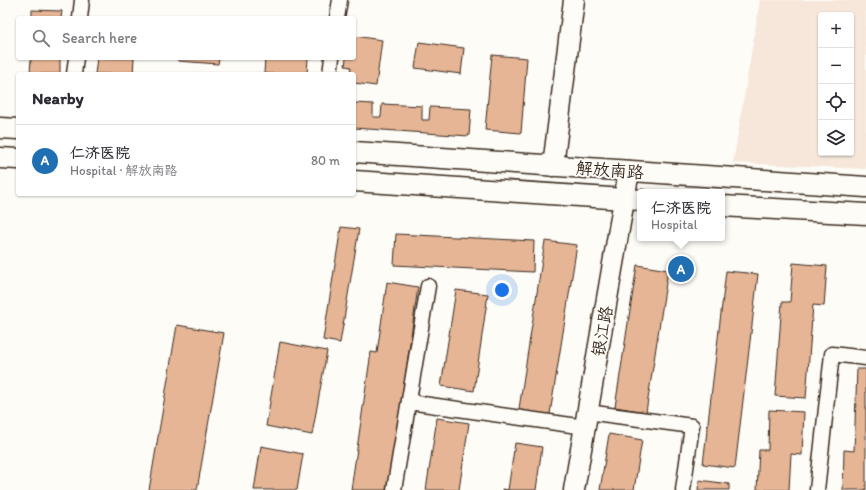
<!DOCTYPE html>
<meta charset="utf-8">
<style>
:root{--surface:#fff;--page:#f2f2f3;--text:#2b2b33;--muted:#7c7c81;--line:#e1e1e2;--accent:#1f6fb2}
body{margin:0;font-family:Itim,"LXGW WenKai TC",sans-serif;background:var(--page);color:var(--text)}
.controls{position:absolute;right:12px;top:12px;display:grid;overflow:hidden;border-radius:4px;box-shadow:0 1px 3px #0004}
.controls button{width:36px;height:36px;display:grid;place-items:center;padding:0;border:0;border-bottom:1px solid var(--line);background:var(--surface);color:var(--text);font:20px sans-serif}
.you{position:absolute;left:502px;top:290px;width:14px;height:14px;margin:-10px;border:3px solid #fff;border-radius:50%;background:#1a73e8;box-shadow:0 0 0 6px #1a73e833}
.badge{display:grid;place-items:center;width:26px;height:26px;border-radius:50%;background:var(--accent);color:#fff;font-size:13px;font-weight:700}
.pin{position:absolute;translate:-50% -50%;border:2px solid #fff;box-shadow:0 1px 4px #0006}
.popup{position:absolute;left:637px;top:189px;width:88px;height:52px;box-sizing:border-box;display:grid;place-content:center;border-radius:4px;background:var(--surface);filter:drop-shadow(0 1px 3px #0005);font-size:13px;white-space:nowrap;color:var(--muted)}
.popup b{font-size:15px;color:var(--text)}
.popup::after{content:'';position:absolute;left:50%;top:100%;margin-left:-8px;border:8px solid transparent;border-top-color:var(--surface)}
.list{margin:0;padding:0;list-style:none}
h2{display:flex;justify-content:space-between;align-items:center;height:52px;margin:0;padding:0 16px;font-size:17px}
h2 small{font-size:13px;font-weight:400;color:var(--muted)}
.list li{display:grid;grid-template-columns:26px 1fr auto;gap:12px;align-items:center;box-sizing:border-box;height:72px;padding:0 16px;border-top:1px solid var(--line)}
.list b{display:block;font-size:15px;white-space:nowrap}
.list p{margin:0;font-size:13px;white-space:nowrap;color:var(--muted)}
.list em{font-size:13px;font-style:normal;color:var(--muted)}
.icon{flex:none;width:22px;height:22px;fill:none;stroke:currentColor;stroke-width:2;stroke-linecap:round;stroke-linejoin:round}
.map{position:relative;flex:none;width:866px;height:490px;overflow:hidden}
.search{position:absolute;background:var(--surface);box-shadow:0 1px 3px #0004;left:16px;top:16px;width:340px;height:44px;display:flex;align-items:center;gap:10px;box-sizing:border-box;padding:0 14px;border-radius:4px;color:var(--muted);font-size:15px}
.panel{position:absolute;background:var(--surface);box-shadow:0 1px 3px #0004;left:16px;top:72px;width:340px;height:124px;border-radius:4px}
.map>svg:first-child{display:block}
.built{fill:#f6e7da;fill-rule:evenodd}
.building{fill:#e5b596;stroke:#3b2a1e}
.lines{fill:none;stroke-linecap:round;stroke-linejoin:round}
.street-casing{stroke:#3b2a1e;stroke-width:17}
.secondary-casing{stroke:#3b2a1e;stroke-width:23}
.street{stroke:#fdfcf7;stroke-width:14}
.secondary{stroke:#fdfcf7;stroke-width:20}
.labels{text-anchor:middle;stroke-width:3.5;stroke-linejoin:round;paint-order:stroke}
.street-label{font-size:17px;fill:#3b2a1e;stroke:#fdfcf7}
</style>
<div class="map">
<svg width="866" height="490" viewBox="0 0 866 490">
<rect width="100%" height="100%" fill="#fdfcf7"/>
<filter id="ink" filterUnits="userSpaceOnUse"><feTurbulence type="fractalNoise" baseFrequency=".025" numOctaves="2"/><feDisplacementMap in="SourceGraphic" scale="8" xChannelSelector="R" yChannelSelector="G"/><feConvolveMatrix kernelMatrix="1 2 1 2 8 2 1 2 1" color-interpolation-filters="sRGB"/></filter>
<g filter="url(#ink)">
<path class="built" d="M760 0H866V169L733 163ZM821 15H851V153H821Z"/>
<g class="building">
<path d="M32 10 62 11 61 18H32Z"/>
<path d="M354 36 382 40 376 86 354 83V74H350L351 67 345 66 346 58H354Z"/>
<path d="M419 42 464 48 461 74 415 68Z"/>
<path d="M492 55 527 58 521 133 485 130Z"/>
<path d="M31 58H60V74H30Z"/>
<path d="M97 58H134L133 74H95Z"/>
<path d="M178 58H219L218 64 178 61Z"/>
<path d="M265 58H308L307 74H270L264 73Z"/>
<path d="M354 103 373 104V117H381L382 104 422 106V120H429L430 107 471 109 469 136 354 128Z"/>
<path d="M341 227 359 229 340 343 323 340Z"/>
<path d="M396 234 534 241 533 272 394 265Z"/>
<path d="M545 241 577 245 549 420 518 415Z"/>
<path d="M793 263 827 266 824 306 813 305 806 398 775 396 782 302H790Z"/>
<path d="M637 265 668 270 646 412 615 407Z"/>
<path d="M726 271 758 274 735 468 703 464Z"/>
<path d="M387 282 418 287 389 490H351L371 352 377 353Z"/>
<path d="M456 290 488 294 474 391 441 386Z"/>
<path d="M177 325 224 333 197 490H149Z"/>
<path d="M280 342 327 351 312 435 266 426Z"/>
<path d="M857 369H866V490H843L844 450 854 451Z"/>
<path d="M769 410 804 412 802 455 791 454 789 490H757L759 450H768Z"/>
<path d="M437 418 469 423 459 490H426Z"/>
<path d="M609 434 642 440 634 490H600Z"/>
<path d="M515 443 542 447 536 490H502V489L508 490Z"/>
<path d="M261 446 303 454 297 490H254Z"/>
<path d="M699 480 729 484V490H698Z"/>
</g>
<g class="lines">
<g class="street-casing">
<g id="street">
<path d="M80 18 82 0"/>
<path d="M337 18 340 0"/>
<path d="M74 74 76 58"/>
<path d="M330 74 332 58"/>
<path d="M409 402 585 427"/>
<path d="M587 412 692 426 683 490"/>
<path d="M394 490 428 286"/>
<path d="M817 490 832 354 866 358"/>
</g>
</g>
<g class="secondary-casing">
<g id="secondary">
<path d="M0 128 18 129"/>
<path d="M354 152 866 187"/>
<path d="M0 158 18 159"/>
<path d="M553 166 574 0"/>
<path d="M354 181 640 200"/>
<path d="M722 206 866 214"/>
<path d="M574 490 629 171"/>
</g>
</g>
<use href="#street" class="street"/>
<use href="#secondary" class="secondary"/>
</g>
</g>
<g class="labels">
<g class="street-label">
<text transform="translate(610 170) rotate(4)" y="6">解放南路</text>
<text transform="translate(602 331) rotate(-80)" y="6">银江路</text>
</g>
</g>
</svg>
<div class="controls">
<button>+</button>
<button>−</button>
<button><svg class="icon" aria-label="locate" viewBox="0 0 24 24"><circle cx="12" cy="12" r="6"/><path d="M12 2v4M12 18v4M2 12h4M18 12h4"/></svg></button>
<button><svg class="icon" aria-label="layers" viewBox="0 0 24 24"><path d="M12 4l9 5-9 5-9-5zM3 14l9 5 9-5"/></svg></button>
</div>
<div class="you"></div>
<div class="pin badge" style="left:681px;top:269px">A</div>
<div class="popup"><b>仁济医院</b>Hospital</div>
<div class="search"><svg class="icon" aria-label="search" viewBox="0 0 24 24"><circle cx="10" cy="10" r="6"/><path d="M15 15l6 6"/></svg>Search here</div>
<section class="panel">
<h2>Nearby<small></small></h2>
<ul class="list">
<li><span class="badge">A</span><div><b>仁济医院</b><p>Hospital · 解放南路</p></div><em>80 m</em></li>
</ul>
</section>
</div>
